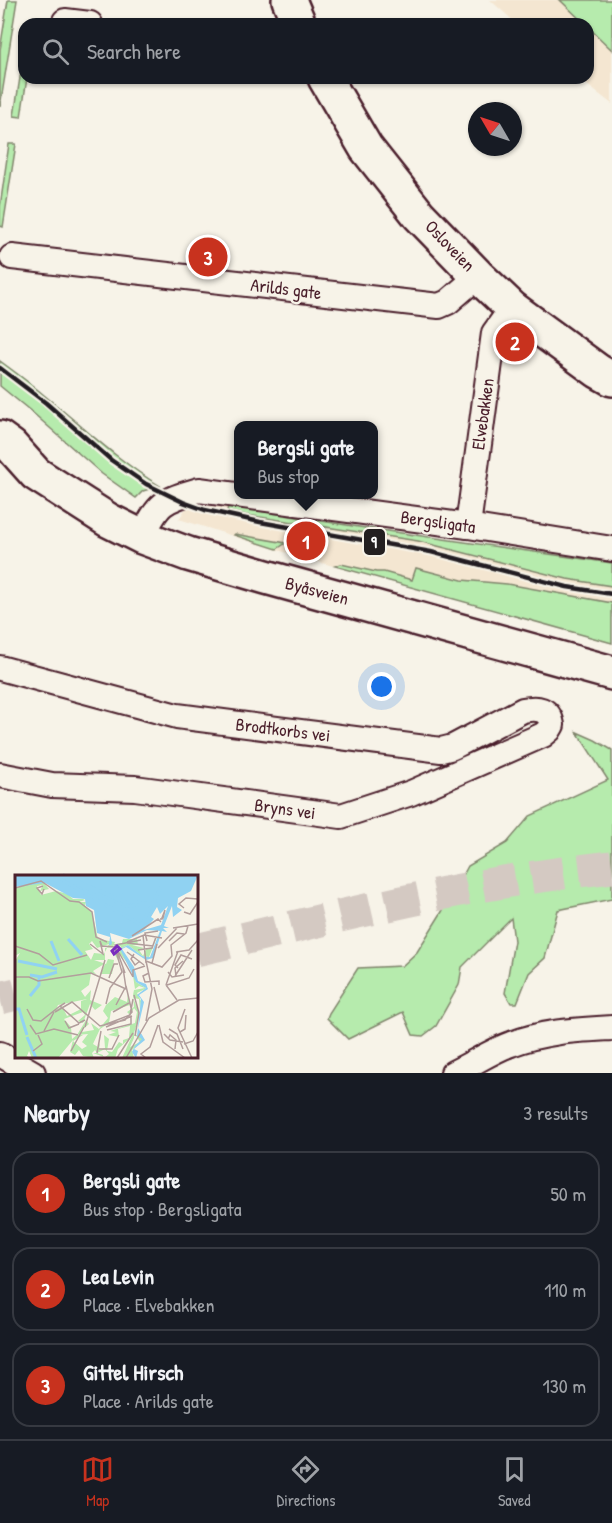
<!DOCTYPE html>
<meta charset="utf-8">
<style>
:root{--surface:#171b24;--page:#20242c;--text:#f1f3f6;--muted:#9ea1a6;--line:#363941;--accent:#c8321e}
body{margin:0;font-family:"Patrick Hand",sans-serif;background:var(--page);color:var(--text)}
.compass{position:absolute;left:468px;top:102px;width:54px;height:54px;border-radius:50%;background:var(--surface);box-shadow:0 2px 4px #0004;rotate:309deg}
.you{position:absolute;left:382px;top:687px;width:21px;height:21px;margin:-15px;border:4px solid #fff;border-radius:50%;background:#1a73e8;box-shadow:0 0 0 9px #1a73e833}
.badge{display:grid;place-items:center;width:39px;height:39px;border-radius:50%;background:var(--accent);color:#fff;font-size:20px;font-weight:700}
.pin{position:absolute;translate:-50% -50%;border:3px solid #fff;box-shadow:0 2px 6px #0006}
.popup{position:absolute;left:234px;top:421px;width:144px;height:78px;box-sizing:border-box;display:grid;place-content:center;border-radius:12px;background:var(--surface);filter:drop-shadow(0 2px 4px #0005);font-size:20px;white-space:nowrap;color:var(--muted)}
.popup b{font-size:22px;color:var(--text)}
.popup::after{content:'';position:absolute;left:50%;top:100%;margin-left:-12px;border:12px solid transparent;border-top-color:var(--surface)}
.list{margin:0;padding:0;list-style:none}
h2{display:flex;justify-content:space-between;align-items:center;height:78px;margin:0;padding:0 24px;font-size:26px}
h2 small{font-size:20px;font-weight:400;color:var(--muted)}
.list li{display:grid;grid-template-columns:39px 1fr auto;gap:18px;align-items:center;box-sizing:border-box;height:84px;margin:0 12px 12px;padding:0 12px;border:2px solid var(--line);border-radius:18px}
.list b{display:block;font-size:22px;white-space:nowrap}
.list p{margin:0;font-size:20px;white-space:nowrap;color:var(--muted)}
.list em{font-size:20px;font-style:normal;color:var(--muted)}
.icon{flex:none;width:33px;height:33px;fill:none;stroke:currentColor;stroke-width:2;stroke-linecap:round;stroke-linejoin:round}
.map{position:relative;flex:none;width:612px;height:1073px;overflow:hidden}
.search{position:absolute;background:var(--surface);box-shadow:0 2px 4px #0004;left:18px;right:18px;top:18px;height:66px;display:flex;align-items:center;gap:15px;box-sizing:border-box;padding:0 21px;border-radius:18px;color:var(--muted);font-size:22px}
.sheet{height:366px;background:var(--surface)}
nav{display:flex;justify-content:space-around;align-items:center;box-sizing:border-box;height:84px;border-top:2px solid var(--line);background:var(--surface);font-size:16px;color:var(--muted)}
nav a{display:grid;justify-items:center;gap:3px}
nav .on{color:var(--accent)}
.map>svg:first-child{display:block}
.built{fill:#f4e6d1}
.green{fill:#b6ebad;stroke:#80856c;stroke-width:1.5}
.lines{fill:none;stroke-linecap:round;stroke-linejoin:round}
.highway-tunnel{stroke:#d4c9c2;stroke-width:33;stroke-dasharray:33 16;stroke-linecap:butt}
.street-casing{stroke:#4a1f2b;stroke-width:28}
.secondary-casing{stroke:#4a1f2b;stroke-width:38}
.street{stroke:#f7f3e8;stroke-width:24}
.secondary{stroke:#f7f3e8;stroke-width:33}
.tram-1-casing{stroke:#f7f3e8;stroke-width:9}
.tram-1{stroke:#231f20;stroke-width:4.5}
.labels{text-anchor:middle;stroke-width:5;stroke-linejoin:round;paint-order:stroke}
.street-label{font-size:18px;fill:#4a1f2b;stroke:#f7f3e8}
.inset-river{fill:none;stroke:#90d2f2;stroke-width:3}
.inset-road{fill:none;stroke:#b29e9c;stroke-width:1.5}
.view{fill:#7b2cbf;fill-opacity:0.15;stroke:#7b2cbf;stroke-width:3}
.inset-edge{fill:none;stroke:#4a1f2b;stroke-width:3}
.line-badge{stroke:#f7f3e8;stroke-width:2}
.badge-label{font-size:16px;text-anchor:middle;font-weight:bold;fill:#fff}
</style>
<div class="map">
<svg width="612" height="1073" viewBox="0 0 612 1073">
<rect width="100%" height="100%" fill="#f7f3e8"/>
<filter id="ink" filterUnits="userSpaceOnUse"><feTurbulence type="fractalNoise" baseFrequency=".0167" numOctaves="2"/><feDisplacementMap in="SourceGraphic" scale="12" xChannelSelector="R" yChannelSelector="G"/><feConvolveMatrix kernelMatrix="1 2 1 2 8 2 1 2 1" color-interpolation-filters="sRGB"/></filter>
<g filter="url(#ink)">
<g class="built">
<path d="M490 0H560L585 24H517Z"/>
<path d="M588 27 612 50V104L578 78H588Z"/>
<path d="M201 499 228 506 359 527 612 563V625L407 586 300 557 179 519 186 508Z"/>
</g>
<g class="green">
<path d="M8 0H17L0 107V50Z"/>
<path d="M560 0H612V50L588 27V24H585Z"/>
<path d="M24 52V78H27L21 117 14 116Z"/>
<path d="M9 144H16L3 227 0 226V207Z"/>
<path d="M0 361C15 372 30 383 44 395 82 426 117 460 160 486L143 491 136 498 102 474 33 413 0 386Z"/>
<path d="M228 506 359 527 612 563V586L567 579 418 541 247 515 227 511Z"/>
<path d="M235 534 286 543 277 549 234 535Z"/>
<path d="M341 564 376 572H384L412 580 416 568 462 580 507 584 612 603V643L335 566Z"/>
<path d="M577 732 595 740 612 750V899L558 910 545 958 529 973 517 1003H511L505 993 514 941 511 918 462 967 459 985 436 1026 423 1036 413 1035 403 1012 348 1039 327 1018 329 1013 358 968 402 966 417 952 453 894 468 866 507 843 530 816 608 780Z"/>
</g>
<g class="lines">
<g class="highway-tunnel">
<path d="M196 950C281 930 365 909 450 892 503 881 558 873 612 867"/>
<path d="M0 998 16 994"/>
</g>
<g class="street-casing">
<g id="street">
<path d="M65 21 90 24"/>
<path d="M12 257 439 306 448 302 478 276"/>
<path d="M468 526 494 333 512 308"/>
<path d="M142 537C159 502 162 501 199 490L468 526 612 549"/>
<path d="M0 668 177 716 441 750 453 747 523 710C537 707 549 708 552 725L549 730 543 735 411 793 341 816 135 788 52 785 0 775"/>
<path d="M0 1054 33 1073"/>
<path d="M453 1073C473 1064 491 1051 511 1044 545 1031 577 1030 612 1028"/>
</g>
</g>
<g class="secondary-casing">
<g id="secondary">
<path d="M289 0 299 24"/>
<path d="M325 78 366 148 419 215 478 276 512 308 598 371 612 379"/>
<path d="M0 438 11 446 36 474 108 520 142 537 188 554 266 577 612 673"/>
</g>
</g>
<use href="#street" class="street"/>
<use href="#secondary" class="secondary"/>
<g class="tram-1-casing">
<path id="tram-1" d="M0 368 46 403 111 460 146 484 183 502 205 510 260 522 431 552 567 587 612 594"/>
</g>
<use href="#tram-1" class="tram-1"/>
</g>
</g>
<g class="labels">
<g class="street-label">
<text transform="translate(450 246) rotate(46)" y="6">Osloveien</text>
<text transform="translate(286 289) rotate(7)" y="6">Arilds gate</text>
<text transform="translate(483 414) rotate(-82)" y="6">Elvebakken</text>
<text transform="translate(438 522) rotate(8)" y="6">Bergsligata</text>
<text transform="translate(317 591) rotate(15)" y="6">Byåsveien</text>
<text transform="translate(283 730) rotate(7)" y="6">Brodtkorbs vei</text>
<text transform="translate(285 809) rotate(8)" y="6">Bryns vei</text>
</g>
</g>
<g transform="translate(15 875)">
<rect width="183" height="183" fill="#f7f3e8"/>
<path d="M27 6 34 14 25 16 28 10 22 11 26 20 41 16 53 19 58 24H68L70 25 64 27H71L70 31 77 37 83 64 100 67 98 72 90 73V85H79L91 89 93 84 99 85 97 99H85L90 89H89L78 96 81 99 76 98 74 110 66 116 70 122 76 115 75 125 87 130 80 135 75 129 68 148 63 146 70 140 68 137 49 144 56 152 57 164 62 160H68L58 166 67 174 72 171 67 167 73 159 62 160 71 145 74 149 66 156 67 157 79 155 76 148 84 154 93 143 88 136 91 130 100 122 112 127 113 118 115 130 96 136 94 148 85 154 78 169 83 172 85 168 84 175 90 173 89 160 94 164 92 176 97 177 104 167 108 169V165L114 163 115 151 103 154 104 162 93 160 101 157 95 156 120 148 122 137 119 133 115 140 112 137 119 132 118 120 119 115 130 113 124 111 120 114 117 94 106 80 103 85 98 77 101 75 105 78V75L106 71 100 74V69L107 68 108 64H122L123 70H117L129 73 124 75 128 81 131 74 138 72 140 65 143 59 134 82 127 81 113 70 105 74 118 93 121 107 131 113 130 114 122 118 126 126 125 134 124 124 118 123 124 137 123 145 119 158V163L115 172 125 167 120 159 129 164 117 175 119 183H107L117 161 103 174 100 183H89L94 179 90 174 82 178 88 180V181L89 182 78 178H82L80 175 77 178 79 183 68 181 64 175 60 180 55 177 58 165 43 183H17L14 176 12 181 15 183 0 182V86L5 78 0 81V13ZM77 66 82 73 94 69 89 79 79 78 76 85 70 76 78 74 74 69ZM72 124 66 126V134L52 141 47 131 41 135 43 130Z" fill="#b6ebad" fill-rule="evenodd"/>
<path d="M0 0H183L176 16 163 23 162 32 167 35 158 42 157 31 149 51 154 53H148L152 57 147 56 138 83 131 85 111 72 107 74 119 92 123 106 131 109 133 114 124 120 129 127 123 153 130 165 119 174 123 176 121 183 117 177 120 171 127 164 122 161 126 124 122 120 131 113 121 107 105 74 113 70 127 81 135 82 145 56 132 55 114 64 95 58 97 68 96 70H94L95 62 82 58 79 35 71 31 70 24 58 23 30 8 0 12ZM153 31 146 50 129 55 139 44 136 42 142 32 145 39Z" fill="#90d2f2" fill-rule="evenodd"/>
<path class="inset-river" d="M38 0 128 51M43 0 110 31 143 29 146 34M48 0 110 27 140 28M94 0 111 27M127 49 152 0M53 64 67 80M36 66 44 86M3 86 42 94M15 100 27 102 42 97M15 121 24 110V102M0 134H4L12 160M12 162 21 183"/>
<path class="inset-road" d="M28 11 22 13 27 19 29 14M0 13 26 6 55 26 64 27 77 37 81 62 92 67M169 33 164 29 171 23 183 24M169 37 175 39 183 27M145 44H147V43H148L150 35 147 43M158 53 183 49M128 60 131 88M117 61 143 44 146 47M132 66 130 58 143 56M154 66 162 58 169 59M112 67 129 60 147 63M112 68 138 71M75 69 88 79 85 66 87 71 100 72M0 71 24 79 38 90 72 80M143 73 162 53M123 75 137 73 141 62M103 76 118 102M112 77 129 90M161 77 174 75 183 65M119 79 116 84 120 90 125 86M131 86 147 92 157 81 156 70 171 58 173 51M131 86 137 114 131 146M137 88 142 69M108 93 111 113M163 93 160 90 166 80 177 84M153 97 157 102 169 100M110 98 100 70 126 65M134 98 128 101 130 107 144 106V110M160 101 177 75M161 101 160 93 168 86M0 102H14L23 106 76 98 111 114M118 102V95L130 91M94 103 99 89H103M151 110 163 76M151 110 162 125M152 110 174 103 179 94M139 112 145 136M119 120 124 138 120 161M50 128 45 131 64 148 70 145M91 129 95 113 107 97 100 73M101 130 110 113M12 134 18 145 26 146 45 131M170 134 163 153 177 183M40 137 57 127 85 151 110 145 117 137 111 111M98 137 114 128M50 146 54 153 64 149M15 150 21 159 39 154 63 160M89 150 115 140 118 124M144 150 148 167 170 183M70 152 90 85M91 152 117 141M154 154 162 159 168 174M92 155 116 149V142M29 156 39 137M165 157 170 154 171 140M149 159 155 165 168 167M153 164 155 160 161 165 160 174M169 169 178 166 183 157M84 174H97L104 160M18 176 27 169 23 160M56 176 69 152M82 178 86 156M102 183 118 158M111 183 134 143 164 125 183 123M131 183 126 179 135 172 143 150"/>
<path class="view" d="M102 71 105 74 99 79 97 76Z"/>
<rect width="183" height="183" class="inset-edge"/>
</g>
<rect class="line-badge" x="363" y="528" width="23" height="28" rx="6" fill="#231f20"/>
<g class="badge-label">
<text x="374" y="548">9</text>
</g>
</svg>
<svg class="compass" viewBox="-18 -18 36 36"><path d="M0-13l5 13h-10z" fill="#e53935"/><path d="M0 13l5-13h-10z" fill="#9ea1a6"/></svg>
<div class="you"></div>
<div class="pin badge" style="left:306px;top:541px">1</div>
<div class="popup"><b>Bergsli gate</b>Bus stop</div>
<div class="pin badge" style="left:515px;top:342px">2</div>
<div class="pin badge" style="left:208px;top:257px">3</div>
<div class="search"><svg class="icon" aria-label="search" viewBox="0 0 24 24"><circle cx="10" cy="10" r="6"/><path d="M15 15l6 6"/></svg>Search here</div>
</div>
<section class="sheet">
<h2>Nearby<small>3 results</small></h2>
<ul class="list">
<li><span class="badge">1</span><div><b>Bergsli gate</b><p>Bus stop · Bergsligata</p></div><em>50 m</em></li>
<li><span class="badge">2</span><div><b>Lea Levin</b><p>Place · Elvebakken</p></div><em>110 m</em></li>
<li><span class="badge">3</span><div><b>Gittel Hirsch</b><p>Place · Arilds gate</p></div><em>130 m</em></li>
</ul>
</section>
<nav>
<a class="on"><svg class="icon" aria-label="map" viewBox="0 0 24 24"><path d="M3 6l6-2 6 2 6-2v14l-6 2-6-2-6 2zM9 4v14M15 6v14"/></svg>Map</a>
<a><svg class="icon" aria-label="directions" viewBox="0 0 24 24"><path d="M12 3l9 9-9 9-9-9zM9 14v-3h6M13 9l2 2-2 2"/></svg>Directions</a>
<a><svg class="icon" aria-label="saved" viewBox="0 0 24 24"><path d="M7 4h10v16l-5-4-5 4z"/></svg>Saved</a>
</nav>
